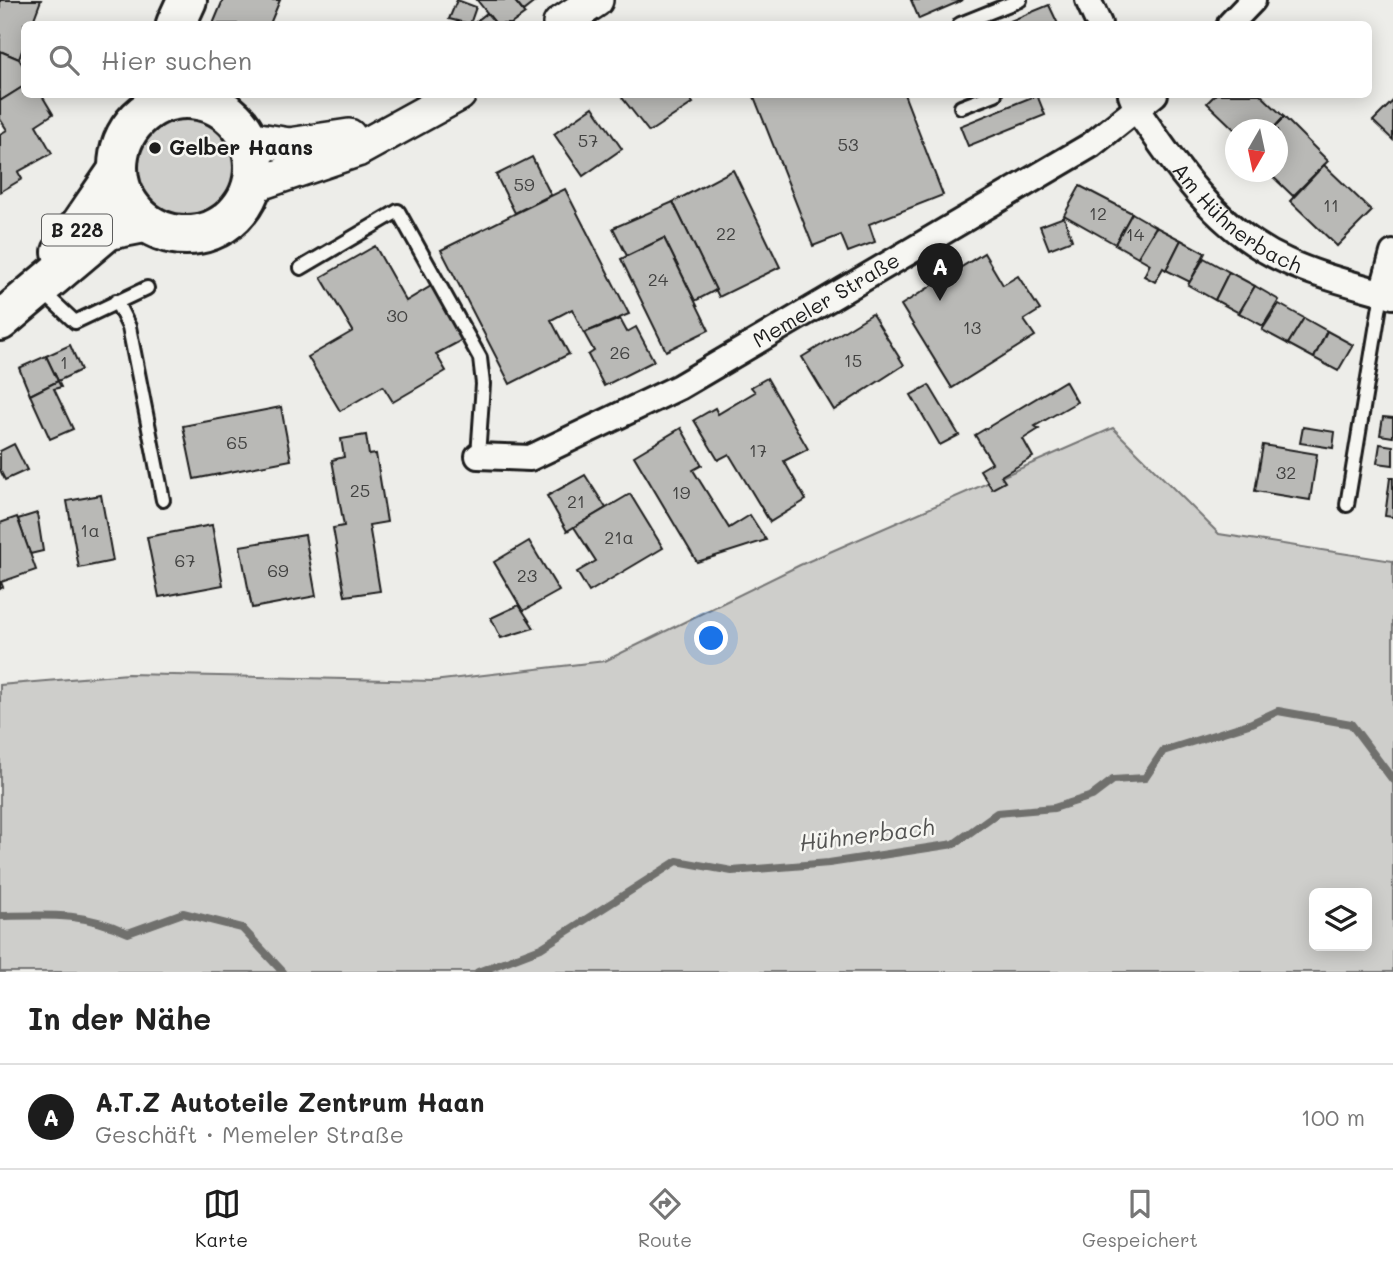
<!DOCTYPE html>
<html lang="de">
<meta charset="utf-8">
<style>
:root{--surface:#fff;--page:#f2f2f2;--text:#222;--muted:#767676;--line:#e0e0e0;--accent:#1c1c1c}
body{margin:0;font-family:Mali,sans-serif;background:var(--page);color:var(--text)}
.controls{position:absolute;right:21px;bottom:21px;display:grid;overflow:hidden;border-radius:10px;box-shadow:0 4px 18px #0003}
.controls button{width:63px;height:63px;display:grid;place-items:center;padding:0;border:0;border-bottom:2px solid var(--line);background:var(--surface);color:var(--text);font:35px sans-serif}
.compass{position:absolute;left:1225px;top:119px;width:63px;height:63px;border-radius:50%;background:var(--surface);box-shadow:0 4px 18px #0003;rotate:189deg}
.you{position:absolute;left:712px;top:639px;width:24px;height:24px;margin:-18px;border:5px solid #fff;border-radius:50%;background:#1a73e8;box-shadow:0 0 0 10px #1a73e833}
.badge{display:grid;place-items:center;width:46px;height:46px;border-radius:50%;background:var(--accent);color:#fff;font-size:23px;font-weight:700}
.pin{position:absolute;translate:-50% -58px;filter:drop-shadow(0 2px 4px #0008)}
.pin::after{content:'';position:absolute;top:37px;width:24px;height:21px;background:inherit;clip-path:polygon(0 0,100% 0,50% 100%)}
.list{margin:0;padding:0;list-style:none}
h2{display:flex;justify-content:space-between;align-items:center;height:91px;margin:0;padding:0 28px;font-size:30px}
h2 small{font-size:23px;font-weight:400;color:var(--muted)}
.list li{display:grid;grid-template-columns:46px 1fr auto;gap:21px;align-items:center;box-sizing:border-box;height:105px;padding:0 28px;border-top:2px solid var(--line)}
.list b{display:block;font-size:26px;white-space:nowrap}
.list p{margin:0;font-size:23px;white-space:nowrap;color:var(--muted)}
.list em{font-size:23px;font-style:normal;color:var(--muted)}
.icon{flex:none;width:38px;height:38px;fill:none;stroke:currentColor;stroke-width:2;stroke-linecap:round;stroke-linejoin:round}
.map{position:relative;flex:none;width:1393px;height:972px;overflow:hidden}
.search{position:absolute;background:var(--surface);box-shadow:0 4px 18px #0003;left:21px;right:21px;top:21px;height:77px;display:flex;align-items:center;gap:18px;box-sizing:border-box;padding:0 24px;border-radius:10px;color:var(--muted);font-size:26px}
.sheet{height:196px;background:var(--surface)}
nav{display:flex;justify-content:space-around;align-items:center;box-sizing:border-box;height:98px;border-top:2px solid var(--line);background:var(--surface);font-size:19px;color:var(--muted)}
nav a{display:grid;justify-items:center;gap:4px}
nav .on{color:var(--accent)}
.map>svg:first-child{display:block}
.green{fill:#cececb;stroke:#757574;stroke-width:2;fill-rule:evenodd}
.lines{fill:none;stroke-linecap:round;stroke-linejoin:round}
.stream{stroke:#6f6f6d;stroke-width:8}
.building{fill:#b9b9b6;stroke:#1c1c1c;stroke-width:2}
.lane-casing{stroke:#1c1c1c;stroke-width:18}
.street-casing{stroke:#1c1c1c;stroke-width:30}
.secondary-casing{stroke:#1c1c1c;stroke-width:38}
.primary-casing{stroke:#1c1c1c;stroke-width:44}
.lane{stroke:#f6f6f2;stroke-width:12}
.street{stroke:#f6f6f2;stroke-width:24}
.secondary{stroke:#f6f6f2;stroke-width:33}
.primary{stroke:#f6f6f2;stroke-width:38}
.poi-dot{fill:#1c1c1c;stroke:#f6f6f2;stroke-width:2.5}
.labels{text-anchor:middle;stroke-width:5;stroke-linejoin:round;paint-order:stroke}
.number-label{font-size:18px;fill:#434342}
.shield{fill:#f6f6f2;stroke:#5d5d5c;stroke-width:2}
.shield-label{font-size:19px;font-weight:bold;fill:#1c1c1c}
.poi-label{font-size:21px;font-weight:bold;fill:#1c1c1c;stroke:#f6f6f2;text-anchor:start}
.street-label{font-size:21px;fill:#1c1c1c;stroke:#f6f6f2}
.water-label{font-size:23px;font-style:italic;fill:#535352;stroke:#f6f6f2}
</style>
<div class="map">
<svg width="1393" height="972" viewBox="0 0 1393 972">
<rect width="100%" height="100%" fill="#edede9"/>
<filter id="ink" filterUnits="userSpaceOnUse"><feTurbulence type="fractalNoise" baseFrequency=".0143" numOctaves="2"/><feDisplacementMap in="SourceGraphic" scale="14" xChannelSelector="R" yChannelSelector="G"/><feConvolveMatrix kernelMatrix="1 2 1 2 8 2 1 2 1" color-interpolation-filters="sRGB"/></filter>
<g filter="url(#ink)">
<g class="green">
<path d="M176 117 208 122 232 144 238 176 224 202 196 218 165 215 142 194 136 161 150 133Z"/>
<path d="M1113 428 1219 534 1393 561V972H0V685L128 674 433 681 605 661 800 565ZM1314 893H1367V946H1314Z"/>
</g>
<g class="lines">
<g class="stream">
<path d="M0 916C49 915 83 912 128 933L183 913 242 928 283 972"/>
<path d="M478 972 541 948 677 861 732 871 829 863 954 844 997 813 1054 808 1092 796 1113 780 1145 778 1163 751 1252 723 1278 711 1351 724 1393 780"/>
</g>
</g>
<g class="building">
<path d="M0 0H41L32 24H24V45L19 59 0 51Z"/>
<path d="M223 0H280L270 24H213Z"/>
<path d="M457 0 476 7 470 24 449 19Z"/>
<path d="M477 0H514L525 14 511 24H496Z"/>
<path d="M514 0H537L523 11Z"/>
<path d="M911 0H963L919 19Z"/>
<path d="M1049 5 1058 24H1003Z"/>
<path d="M487 13 496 24H473Z"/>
<path d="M0 51 19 59 24 67V86L0 101Z"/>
<path d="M24 86V94H41L53 114 36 125 52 153 18 172 22 179 0 192V134L7 130 0 119V101Z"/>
<path d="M686 94 693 103 649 132 620 95Z"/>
<path d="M753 94H904L943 195 869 224 875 242 848 252 841 235 813 246Z"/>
<path d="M1216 94H1260L1284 117 1272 130 1236 131 1207 103Z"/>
<path d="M1037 95 1045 115 968 146 960 126Z"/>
<path d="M1393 101V140L1373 121Z"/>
<path d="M593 107 622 149 583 176 554 134Z"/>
<path d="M1284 117 1328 161 1293 196 1268 172H1278V130H1272Z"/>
<path d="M532 157 551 195 515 213 496 175Z"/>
<path d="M1324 165 1372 211 1337 246 1290 201Z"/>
<path d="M733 170 780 267 719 297 673 202Z"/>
<path d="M1080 186 1132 213 1115 244 1064 215Z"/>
<path d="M565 189 629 314 584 333 572 309 551 320 569 354 510 384 441 250Z"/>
<path d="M673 202 716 290 695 301 664 238 627 256 613 228Z"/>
<path d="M1132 213 1156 227 1138 257 1115 244Z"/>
<path d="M1064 217 1072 240 1049 249 1040 226Z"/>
<path d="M1156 227 1181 240 1166 270 1163 268 1155 282 1144 276 1150 264 1138 257Z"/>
<path d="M664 238 709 330 666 351 621 259Z"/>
<path d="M1181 240 1205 253 1190 282 1166 270Z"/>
<path d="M375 246 406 301 433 285 464 339 436 354 446 371 393 402 383 386 340 411 308 357 353 331 321 277Z"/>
<path d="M984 253 1003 285 1018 276 1040 310 1024 320 1035 336 952 388 901 305Z"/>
<path d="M1204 258 1229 272 1215 300 1188 285Z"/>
<path d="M1229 272 1255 286 1239 313 1215 300Z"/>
<path d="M1255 286 1279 300 1263 326 1239 313Z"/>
<path d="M1279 304 1304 318 1288 344 1262 330Z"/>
<path d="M872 314 904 365 834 410 802 357Z"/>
<path d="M1304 318 1327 331 1314 358 1288 344Z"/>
<path d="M620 319 627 332 636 327 654 361 604 386 588 355 594 351 584 333Z"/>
<path d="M1327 331 1353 345 1338 371 1314 358Z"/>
<path d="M70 345 81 370 58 381 46 356Z"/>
<path d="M46 356 58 381 30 395 19 368Z"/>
<path d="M767 378 808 449 784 461 806 500 770 522 729 454 718 460 694 420 715 408 718 414 755 392 751 387Z"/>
<path d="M58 381 61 387 54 389 73 429 50 439 30 395Z"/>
<path d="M1065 381 1077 402 1035 426 1039 429 1023 439 1033 457 1001 476 1005 482 992 489 980 470 992 463 975 435Z"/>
<path d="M929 385 959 435 940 445 911 395Z"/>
<path d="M281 407 291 460 194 479 183 426Z"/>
<path d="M1383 417 1393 418V437L1380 435Z"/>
<path d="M1303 427 1335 432 1333 448 1300 443Z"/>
<path d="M681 428 702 465 693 470 729 528 750 515 766 540 697 562 634 456Z"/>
<path d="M366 435 369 455 376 454 387 522 369 525 380 591 345 596 333 528 344 526 332 460 344 457 341 439Z"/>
<path d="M14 444 27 470 5 480 0 470V451Z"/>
<path d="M1380 444 1393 446V465L1377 463Z"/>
<path d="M1263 445 1317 454 1310 500 1255 491Z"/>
<path d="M585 475 606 508 567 531 547 496Z"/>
<path d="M1390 478H1393V517L1385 516Z"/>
<path d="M630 494 663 548 589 592 577 572 596 561 574 527Z"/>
<path d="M101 495 113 561 79 568 67 501Z"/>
<path d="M37 513 43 551 30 554 18 519Z"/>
<path d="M17 517 36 570 1 582 3 587 0 589V523Z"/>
<path d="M212 525 223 585 159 597 147 537Z"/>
<path d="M305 535 316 596 252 608 240 546Z"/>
<path d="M529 541 559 591 523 611 494 562Z"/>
<path d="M519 605 534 628 501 638 491 618Z"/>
</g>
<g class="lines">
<g class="lane-casing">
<g id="lane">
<path d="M960 24 1020 0"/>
<path d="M961 107 995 94"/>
<path d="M301 268 398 211 480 358 483 384 478 456"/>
<path d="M43 292 75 322 147 288"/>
<path d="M116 301 129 327 163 500"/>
<path d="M1347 505 1382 293"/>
</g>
</g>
<g class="street-casing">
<g id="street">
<path d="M1088 0 1099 24"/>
<path d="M1230 24 1253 0"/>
<path id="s1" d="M1131 95 1137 110C1179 170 1217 230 1286 261 1320 277 1357 285 1393 296"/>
<path d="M1382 293 1393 253"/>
<path id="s2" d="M478 456 530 458 679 387 1091 145 1155 94"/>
</g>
</g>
<g class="secondary-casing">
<g id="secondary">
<path d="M560 24 596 0"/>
<path d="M247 138 289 145 349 136"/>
<path d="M254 185 357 150 459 94"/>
</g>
</g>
<g class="primary-casing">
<g id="primary">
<path d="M176 24 187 0"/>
<circle cx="186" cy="167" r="68"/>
<path d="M62 252 116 173"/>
<path d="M0 321 108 230 144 223"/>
</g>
</g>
<use href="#lane" class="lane"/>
<use href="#street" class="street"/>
<use href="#secondary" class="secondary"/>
<use href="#primary" class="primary"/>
</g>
</g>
<circle class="poi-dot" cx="155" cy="148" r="7"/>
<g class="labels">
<g class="number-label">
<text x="588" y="147">57</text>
<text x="848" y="151">53</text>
<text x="524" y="191">59</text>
<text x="1331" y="212">11</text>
<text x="1098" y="220">12</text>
<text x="726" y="240">22</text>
<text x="1135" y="241">14</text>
<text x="658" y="286">24</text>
<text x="397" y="322">30</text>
<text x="972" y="334">13</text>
<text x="620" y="359">26</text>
<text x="853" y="367">15</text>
<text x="64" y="369">1</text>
<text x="237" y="449">65</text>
<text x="758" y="457">17</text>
<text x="1286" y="479">32</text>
<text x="360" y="497">25</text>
<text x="681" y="499">19</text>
<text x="576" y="508">21</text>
<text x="90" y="537">1a</text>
<text x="619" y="544">21a</text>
<text x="185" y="567">67</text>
<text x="278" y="577">69</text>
<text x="527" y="582">23</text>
</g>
<rect class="shield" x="42" y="214.5" width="70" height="31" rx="5"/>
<g class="shield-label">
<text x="77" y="237">B 228</text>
</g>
<g class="poi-label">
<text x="169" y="155">Gelber Haans</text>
</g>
<g class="street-label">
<text dy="7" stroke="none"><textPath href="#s1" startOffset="166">Am Hühnerbach</textPath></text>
<text dy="7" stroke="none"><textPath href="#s2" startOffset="388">Memeler Straße</textPath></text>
</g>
<g class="water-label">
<text transform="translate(867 835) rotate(-7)" y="8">Hühnerbach</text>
</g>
</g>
</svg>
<div class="controls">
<button><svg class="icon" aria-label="layers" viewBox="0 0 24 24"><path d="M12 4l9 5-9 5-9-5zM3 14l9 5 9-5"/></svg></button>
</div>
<svg class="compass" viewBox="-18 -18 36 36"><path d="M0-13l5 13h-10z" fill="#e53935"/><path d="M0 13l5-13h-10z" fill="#767676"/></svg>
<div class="you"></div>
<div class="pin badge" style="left:940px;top:301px">A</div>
<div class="search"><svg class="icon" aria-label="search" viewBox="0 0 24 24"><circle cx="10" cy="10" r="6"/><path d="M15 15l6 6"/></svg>Hier suchen</div>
</div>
<section class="sheet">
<h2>In der Nähe<small></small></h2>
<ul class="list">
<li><span class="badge">A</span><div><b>A.T.Z Autoteile Zentrum Haan</b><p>Geschäft · Memeler Straße</p></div><em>100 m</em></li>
</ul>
</section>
<nav>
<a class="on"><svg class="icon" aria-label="map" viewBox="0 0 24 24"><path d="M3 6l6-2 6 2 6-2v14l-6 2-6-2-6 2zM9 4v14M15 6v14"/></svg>Karte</a>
<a><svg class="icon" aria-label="directions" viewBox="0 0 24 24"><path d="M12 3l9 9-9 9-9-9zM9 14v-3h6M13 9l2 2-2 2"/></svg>Route</a>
<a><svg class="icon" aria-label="saved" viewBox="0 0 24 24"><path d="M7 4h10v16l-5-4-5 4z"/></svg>Gespeichert</a>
</nav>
